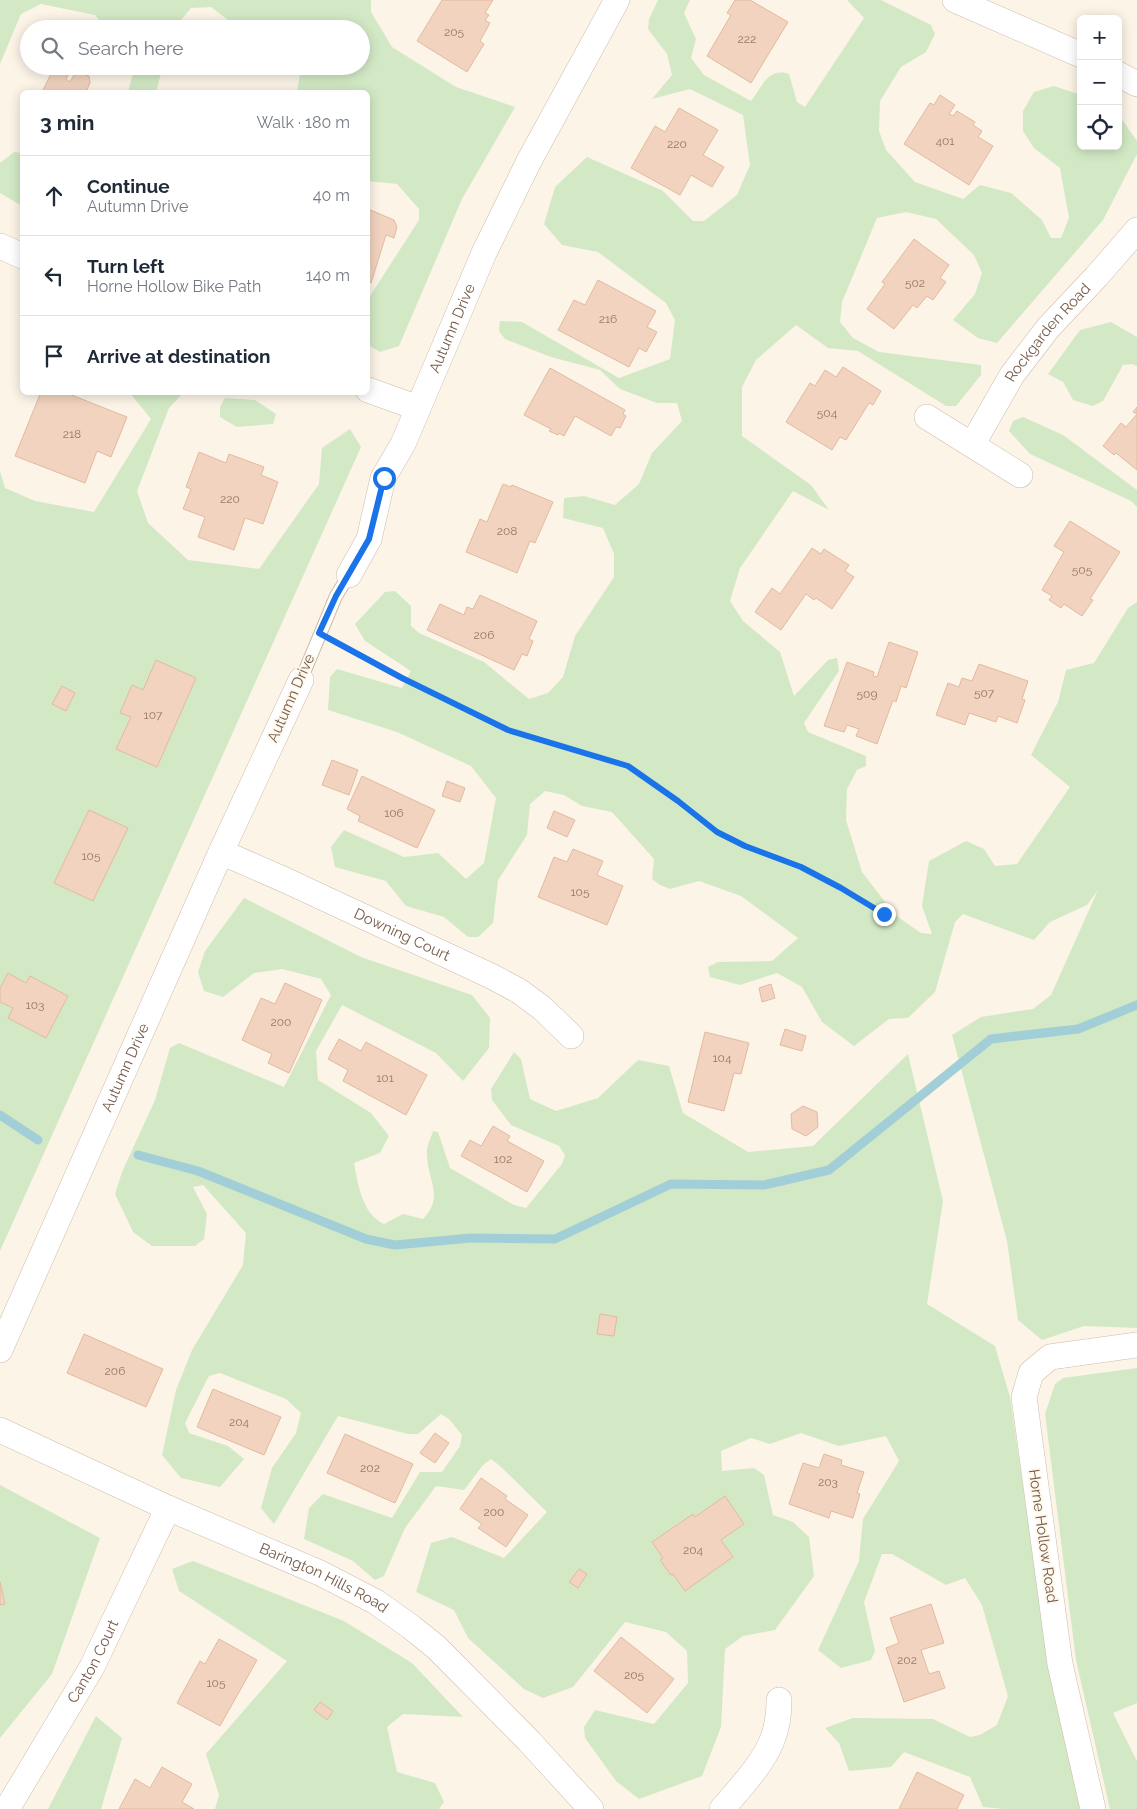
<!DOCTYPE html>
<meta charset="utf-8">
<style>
body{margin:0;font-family:Raleway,sans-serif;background:#f6f6f7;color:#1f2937}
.controls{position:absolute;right:15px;top:15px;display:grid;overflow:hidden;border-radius:8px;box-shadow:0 2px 12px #0003}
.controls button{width:45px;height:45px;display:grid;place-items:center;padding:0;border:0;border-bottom:1px solid #e0e1e3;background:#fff;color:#1f2937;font:25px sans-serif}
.stop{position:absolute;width:15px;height:15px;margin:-11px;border:4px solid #1a73e8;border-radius:50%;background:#fff}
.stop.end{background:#1a73e8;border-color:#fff;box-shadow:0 1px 5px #0008}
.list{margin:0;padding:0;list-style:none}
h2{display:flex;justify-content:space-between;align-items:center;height:65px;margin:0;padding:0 20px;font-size:21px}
h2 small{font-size:16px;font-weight:400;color:#747a83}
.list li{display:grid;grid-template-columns:32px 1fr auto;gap:15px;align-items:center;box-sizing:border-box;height:80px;padding:0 20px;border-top:1px solid #e0e1e3}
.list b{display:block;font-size:19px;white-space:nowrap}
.list p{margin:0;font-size:16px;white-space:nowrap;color:#747a83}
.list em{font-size:16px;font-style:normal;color:#747a83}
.icon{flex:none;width:28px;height:28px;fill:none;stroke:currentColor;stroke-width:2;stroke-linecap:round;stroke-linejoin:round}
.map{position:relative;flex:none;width:1137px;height:1809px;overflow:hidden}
.search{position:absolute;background:#fff;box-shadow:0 2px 12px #0003;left:20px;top:20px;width:350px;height:55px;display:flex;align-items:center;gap:12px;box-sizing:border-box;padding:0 18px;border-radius:28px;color:#747a83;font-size:19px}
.panel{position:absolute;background:#fff;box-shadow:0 2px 12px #0003;left:20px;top:90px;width:350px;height:305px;border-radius:8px}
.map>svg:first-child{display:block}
.green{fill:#d3e9c5}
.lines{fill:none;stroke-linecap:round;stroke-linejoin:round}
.stream{stroke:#a2ced7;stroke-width:9}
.building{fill:#f1d3bf;stroke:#e3ba9f}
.lane-casing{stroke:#cebcad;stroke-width:14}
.street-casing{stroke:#cebcad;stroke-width:26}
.path{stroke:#d6b7a2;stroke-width:3;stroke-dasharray:1 4;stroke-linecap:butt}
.lane{stroke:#fff;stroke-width:12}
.street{stroke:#fff;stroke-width:25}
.route{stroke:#1a73e8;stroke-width:6}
.labels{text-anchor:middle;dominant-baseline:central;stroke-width:4;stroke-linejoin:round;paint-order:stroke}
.number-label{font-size:12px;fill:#947968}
.street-label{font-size:15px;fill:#755b4b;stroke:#fff8ed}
</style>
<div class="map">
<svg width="1137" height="1809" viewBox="0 0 1137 1809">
<rect width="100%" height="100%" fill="#fcf4e7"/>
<!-- green -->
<path class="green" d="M0,0H371V12L392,47L456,87L515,107L462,199L399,346L380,352L368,345V296H370L419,220V209L397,184L368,181V92H297L300,74L289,66H361V29H240L211,7L191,8L174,29H107L95,15L41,4L21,14L0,64Z
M658,0H690L684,13L696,39L691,58L704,75L751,101C762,87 768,67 789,74L797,102L805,107L864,18L847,0H881L931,25L935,34L926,52L901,67L880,101L879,131L886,150L915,182L963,199L980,185L1011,193L1042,220L1051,238H1061L1069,218L1060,168L1034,148L1023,131V111L1034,92L1054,86L1081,95V146H1118V114L1137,141V154L1103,220L997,343L978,338L953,320L975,294L982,273L974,255L936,219L906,212L877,218L842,302L840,322L853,338L879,352L981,365V375L956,406H946L858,351L828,348L796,325L756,360L742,387V436L811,485L829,510L793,491L740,568L730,601L743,621L780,652L794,696L828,660L837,658L839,671L804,723L808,732L866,756V766L857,770L847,789L846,820L862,872L895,915L921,933L932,934L922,906L929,861L966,841L984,849L995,866L1017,864L1070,787L1031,755L1058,702L1066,670L1094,663L1128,608L1137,602V1328L1084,1326L1042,1340L1018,1320L1007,1241L952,1035L981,1017L1033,1009L1051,995L1098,890L1087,905L1050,922L1034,940L963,914L955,922L935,992L908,1018L889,1019L854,1046L822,1022L802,987L777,973L740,985L710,977L708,967L718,962L772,961L798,938L741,896L699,881L670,889L660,885L652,879L654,859L612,812L582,806L564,795L545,791L530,804L527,835L498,880L493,923L478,937H468L444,917L406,906L386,881L335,867L331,847L344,830L404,857L438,853L466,879L484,863L496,798L471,766L397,732L328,710L330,677L337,669L402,688L411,671L365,641L355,624L385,592L395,591L411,606V626L419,633L484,662L529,699L548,693L563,677L575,636L614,577V554L603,528L563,518L564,498L584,496L615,505L639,484L652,453L682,421L677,403H657L620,389L600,370L551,357L505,339L499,331L500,321L522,322L619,378L670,359L675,320L666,303L598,252L562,245L544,224L555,187L587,157L663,191L693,221H704L737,195L750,165L743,115L690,89L652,99L672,75L667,54L648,29L649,19Z
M135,66H163L156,92H128Z
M14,152L22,153V206L0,193V163Z
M1111,322L1137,337V366L1132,364L1123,365L1103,401L1093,406L1073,400L1063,382L1048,374L1080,330Z
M130,393H183L169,408L137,491L148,523L188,560L259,569L319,484L322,448L350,429L361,447L0,1251V471L5,488L35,501L94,512L151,419Z
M225,398L255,400L276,414L273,424L237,427L220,417V407Z
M1023,417L1063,435L1137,490V507L1131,501L1030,454L1009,431L1013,421Z
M244,898L361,957L472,995L490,1018L489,1048L463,1081L436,1053L342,1005L316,1051L318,1080L371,1113L389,1136L380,1153L354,1163C358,1184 362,1214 384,1224L403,1214L423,1219C445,1197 427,1180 427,1154C426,1147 431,1138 433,1131L438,1132L450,1168L514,1205L526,1208L562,1164L565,1155L559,1146L511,1125L492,1100L491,1089L514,1052L521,1059L530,1099L556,1111L598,1098L638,1060L669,1066L683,1113L748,1152L813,1146L908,1054L943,1201L927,1304L995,1346L1010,1397L1050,1669L1080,1809H1003L983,1807L970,1777L904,1752L891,1767L849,1771L839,1743L825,1728L853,1718L933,1719L970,1737L980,1735L997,1725L1008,1696L982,1605L965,1578L946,1585L892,1554H882L864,1602L875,1651L871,1660L841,1668L818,1650L859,1561L863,1519L899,1461L886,1436L839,1446L801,1433L770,1444L751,1438L721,1451L722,1471L754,1468L764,1475L773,1515L793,1522L809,1537L814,1576L775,1630L743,1636L725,1649L721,1727L702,1776L639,1799L616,1781L585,1738L584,1727L595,1710L654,1724L688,1683L687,1651L666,1632L625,1622L573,1687L543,1698L524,1689L468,1638L454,1610L416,1592L431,1543L452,1537L504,1558L547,1512L500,1466L491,1459L483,1465L464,1490L436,1486L405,1528L384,1576L375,1580L353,1561L304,1539L309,1508L323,1494L392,1518L420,1472H442L460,1446L462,1435L449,1419L441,1414L418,1434H408L338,1416L274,1524L261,1508L272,1468L296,1433L301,1413L286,1399L220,1373L209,1376L185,1423L189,1433L228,1446L244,1459L220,1487L181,1478L162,1455L176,1390L192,1350L243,1265L246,1233L203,1185L193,1187L207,1214L204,1239L195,1246H152L133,1232L115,1194L122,1172L155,1100L170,1048L179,1043L284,1087L331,995L321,979L282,969L254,973L223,997L204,991L198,972L205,951Z
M1137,1368V1703L1113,1713L1137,1761V1809H1110L1076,1660L1045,1414L1055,1384L1063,1378Z
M0,1485L100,1538L52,1674L0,1738Z
M193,1561L344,1621L412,1663L463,1717L403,1714L387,1727L397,1772L435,1783L444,1802L439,1809H215L219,1795L206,1754L287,1661L179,1591L172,1569Z
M96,1716L122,1738L101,1809H48Z"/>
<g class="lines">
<!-- stream -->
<path class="stream" d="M0,1115L38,1140
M138,1155L198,1171L366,1239L395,1245L471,1238L555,1239L671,1184L764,1185L829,1170L991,1039L1078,1029L1137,1005"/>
</g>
<!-- building -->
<path class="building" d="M442,0H493L485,13L489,15L485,20L490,23L480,41L484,44L467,72L417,41Z
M735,0H750L788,22L751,83L707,56L731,15L727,13Z
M55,66H68L72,68L66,79L70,82L74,75L80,73L89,76L90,83L86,92H87H42Z
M940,95L955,105L949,114L953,116L957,111L975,122L973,125L982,131L978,137L993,146L969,185L904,144L930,103L934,105Z
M679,108L718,130L703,155L724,167L712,187L691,175L680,195L631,168L655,126L665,132Z
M368,209L394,220L397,227L394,238L386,235L371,283L368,281Z
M914,239L949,265L940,278L946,282L933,300L927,296L917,308L913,305L894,329L867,309L885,284L882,282Z
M598,280L656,311L647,327L657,332L646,352L639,348L629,367L558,330L574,300L585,305Z
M843,367L881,391L873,405L869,403L846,440L840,437L832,450L786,422L810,383L815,386L825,370L836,377Z
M550,368L625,410L623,414L626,416L620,428L616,427L611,436L575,416L564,436L559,433L558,435L549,431L551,429L524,415Z
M41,392H64L127,417L111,457L97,451L85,483L15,456Z
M1137,407V470L1116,453L1114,455L1103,446L1121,423L1126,427L1137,414L1133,412Z
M199,452L226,463L229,454L264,467L261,475L278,482L263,524L245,518L234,550L198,537L205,517L183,509L191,489L186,487Z
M503,484L511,487L512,485L553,502L535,543L530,541L517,573L466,552L480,519L487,522Z
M1070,521L1120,552L1090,599L1093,600L1082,616L1064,604L1061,608L1049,600L1052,596L1042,590L1064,552L1054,546Z
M812,548L821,554L824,549L849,565L845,571L854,577L832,609L816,598L814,600L806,594L781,630L755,612L772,588L780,594Z
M480,595L537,621L529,639L533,641L527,656L522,654L514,670L427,630L440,604L464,615L467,607L473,609Z
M889,642L918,652L906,688L901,686L896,702L893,700L877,744L856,736L859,729L847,725L844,732L824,726L847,662L874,672L873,676L877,677Z
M156,660L196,678L157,767L116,749L131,717L120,713L132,685L143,690Z
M979,664L1028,681L1022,699L1025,700L1017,723L998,716L996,722L969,713L965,725L936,715L948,683L959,687L962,678L972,681Z
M62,686L75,693L66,711L52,704Z
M332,760L358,770L349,795L322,785Z
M362,776L435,810L417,848L358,821L360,816L347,809Z
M447,781L465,788L460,802L442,796Z
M89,810L128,828L93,901L54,883Z
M554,811L575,820L567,837L547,828Z
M573,849L603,861L597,875L623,886L607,925L538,897L554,857L567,862Z
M8,973L26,983L30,976L68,996L46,1038L8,1018L13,1008L0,1002V988Z
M285,983L322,1000L289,1073L268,1063L272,1054L242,1040L261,998L275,1004Z
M771,984L775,998L762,1002L759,988Z
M785,1029L806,1036L802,1051L780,1045Z
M705,1032L749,1043L741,1074L734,1073L724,1111L688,1102Z
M339,1039L361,1051L366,1042L427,1075L406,1115L343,1081L348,1070L328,1059Z
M803,1106L817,1112L818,1127L806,1136L792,1129L791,1114Z
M493,1126L510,1136L507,1141L544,1161L527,1192L461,1156L470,1140L481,1146Z
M600,1314L617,1317L614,1336L597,1334Z
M84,1334L163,1369L146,1407L67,1373Z
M213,1389L281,1417L264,1455L197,1427Z
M435,1433L449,1443L435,1463L420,1453Z
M345,1434L413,1464L395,1503L327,1473Z
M824,1454L842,1460L841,1465L864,1472L857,1493L860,1494L853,1518L831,1511L829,1518L789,1504L803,1463L819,1468Z
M481,1478L507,1496L505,1499L528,1515L506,1547L478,1528L482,1524L460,1509Z
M725,1496L744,1524L721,1540L733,1557L685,1591L673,1574L671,1575L660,1560L663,1558L652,1542L693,1514L695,1517Z
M579,1569L587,1574L578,1588L569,1582Z
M0,1582L5,1604L0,1605Z
M931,1604L944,1643L921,1650L929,1674L939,1671L945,1688L904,1702L886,1648L899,1643L890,1618Z
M621,1637L674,1679L647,1713L594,1671Z
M219,1639L257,1660L220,1726L177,1703L200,1661L205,1664Z
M320,1702L333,1711L327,1720L314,1710Z
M162,1767L192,1784L182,1802L194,1809H119L135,1779L150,1788Z
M917,1772L964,1795L957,1809H899Z"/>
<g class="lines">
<!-- lane casing -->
<g class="lane-casing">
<path id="lane" d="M301,680L336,596L349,575"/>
</g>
<!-- street casing -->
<g class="street-casing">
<g id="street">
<path d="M955,0L1081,55"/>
<path d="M1118,74L1137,84"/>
<path d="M0,246L22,256"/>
<path d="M368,390L418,408"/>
<path d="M927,417L1020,475"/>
<path id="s1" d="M972,445L1012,375L1048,328L1096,277L1137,230"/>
<path id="s2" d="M349,575L369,539L383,478L403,444L484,253L529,161L617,0"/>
<path id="s3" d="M221,852L285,880L491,976L519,991L542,1008L571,1036"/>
<path id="s4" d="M0,1350L221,852L301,680"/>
<path id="s5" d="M0,1430L168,1508L320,1573L376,1602L411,1627L436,1647L528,1740L591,1809"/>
<path id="s6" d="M7,1809L92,1667L168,1508"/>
<path d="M722,1809C740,1788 766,1761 774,1735C778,1723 779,1712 779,1700"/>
<path d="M1093,1809L1060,1664L1024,1397L1031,1373L1050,1357L1137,1345"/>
</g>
</g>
<!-- path -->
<path class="path" d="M339,644L402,678L508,730L628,766L690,810L717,832L745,846L801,867L841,888L893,920"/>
<!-- lane -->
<use href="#lane" class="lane"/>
<!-- street -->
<use href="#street" class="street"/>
</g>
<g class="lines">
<!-- route -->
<path class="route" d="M384,478L369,539L336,596L319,633L402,678L508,730L628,766L678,801L717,832L745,846L801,867L841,888L884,914"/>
</g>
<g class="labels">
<!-- number labels -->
<g class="number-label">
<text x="454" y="32">205</text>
<text x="747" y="39">222</text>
<text x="945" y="141">401</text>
<text x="677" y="144">220</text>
<text x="915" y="283">502</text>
<text x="608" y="319">216</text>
<text x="827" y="413">504</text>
<text x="72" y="434">218</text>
<text x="230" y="499">220</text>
<text x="507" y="531">208</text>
<text x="1082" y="570">505</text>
<text x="484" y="635">206</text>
<text x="984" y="693">507</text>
<text x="867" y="694">509</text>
<text x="153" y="715">107</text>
<text x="394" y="813">106</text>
<text x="91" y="856">105</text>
<text x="580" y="892">105</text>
<text x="35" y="1005">103</text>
<text x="281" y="1022">200</text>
<text x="722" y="1058">104</text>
<text x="385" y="1078">101</text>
<text x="503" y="1159">102</text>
<text x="115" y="1371">206</text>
<text x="239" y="1422">204</text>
<text x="370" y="1468">202</text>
<text x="828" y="1482">203</text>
<text x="494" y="1512">200</text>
<text x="693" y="1550">204</text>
<text x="907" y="1660">202</text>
<text x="634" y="1675">205</text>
<text x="216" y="1683">105</text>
</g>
<!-- street labels -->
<g class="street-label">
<text stroke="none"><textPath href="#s2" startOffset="269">Autumn Drive</textPath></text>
<text stroke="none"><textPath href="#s1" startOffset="136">Rockgarden Road</textPath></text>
<text transform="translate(291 698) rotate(-66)">Autumn Drive</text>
<text stroke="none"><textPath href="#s3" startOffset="199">Downing Court</textPath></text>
<text stroke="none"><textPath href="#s4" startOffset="309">Autumn Drive</textPath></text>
<text transform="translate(1043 1536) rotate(82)">Horne Hollow Road</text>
<text stroke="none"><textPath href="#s5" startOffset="356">Barington Hills Road</textPath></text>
<text stroke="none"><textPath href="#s6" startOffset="171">Canton Court</textPath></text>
</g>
</g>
</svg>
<div class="controls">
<button>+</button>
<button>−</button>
<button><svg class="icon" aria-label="locate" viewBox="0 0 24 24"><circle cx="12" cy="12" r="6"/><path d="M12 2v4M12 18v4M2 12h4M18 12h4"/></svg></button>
</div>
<div class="stop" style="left:384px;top:478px"></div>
<div class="stop end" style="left:884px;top:914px"></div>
<div class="search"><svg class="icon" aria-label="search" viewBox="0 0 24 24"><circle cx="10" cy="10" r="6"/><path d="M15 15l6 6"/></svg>Search here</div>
<section class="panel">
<h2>3 min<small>Walk · 180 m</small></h2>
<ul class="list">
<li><svg class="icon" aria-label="ahead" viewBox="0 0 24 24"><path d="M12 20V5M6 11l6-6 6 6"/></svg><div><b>Continue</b><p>Autumn Drive</p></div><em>40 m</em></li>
<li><svg class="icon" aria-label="left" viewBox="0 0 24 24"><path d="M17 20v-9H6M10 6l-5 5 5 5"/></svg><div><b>Turn left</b><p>Horne Hollow Bike Path</p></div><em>140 m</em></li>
<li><svg class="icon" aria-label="arrive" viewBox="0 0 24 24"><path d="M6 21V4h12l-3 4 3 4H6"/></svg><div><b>Arrive at destination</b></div></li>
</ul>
</section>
</div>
